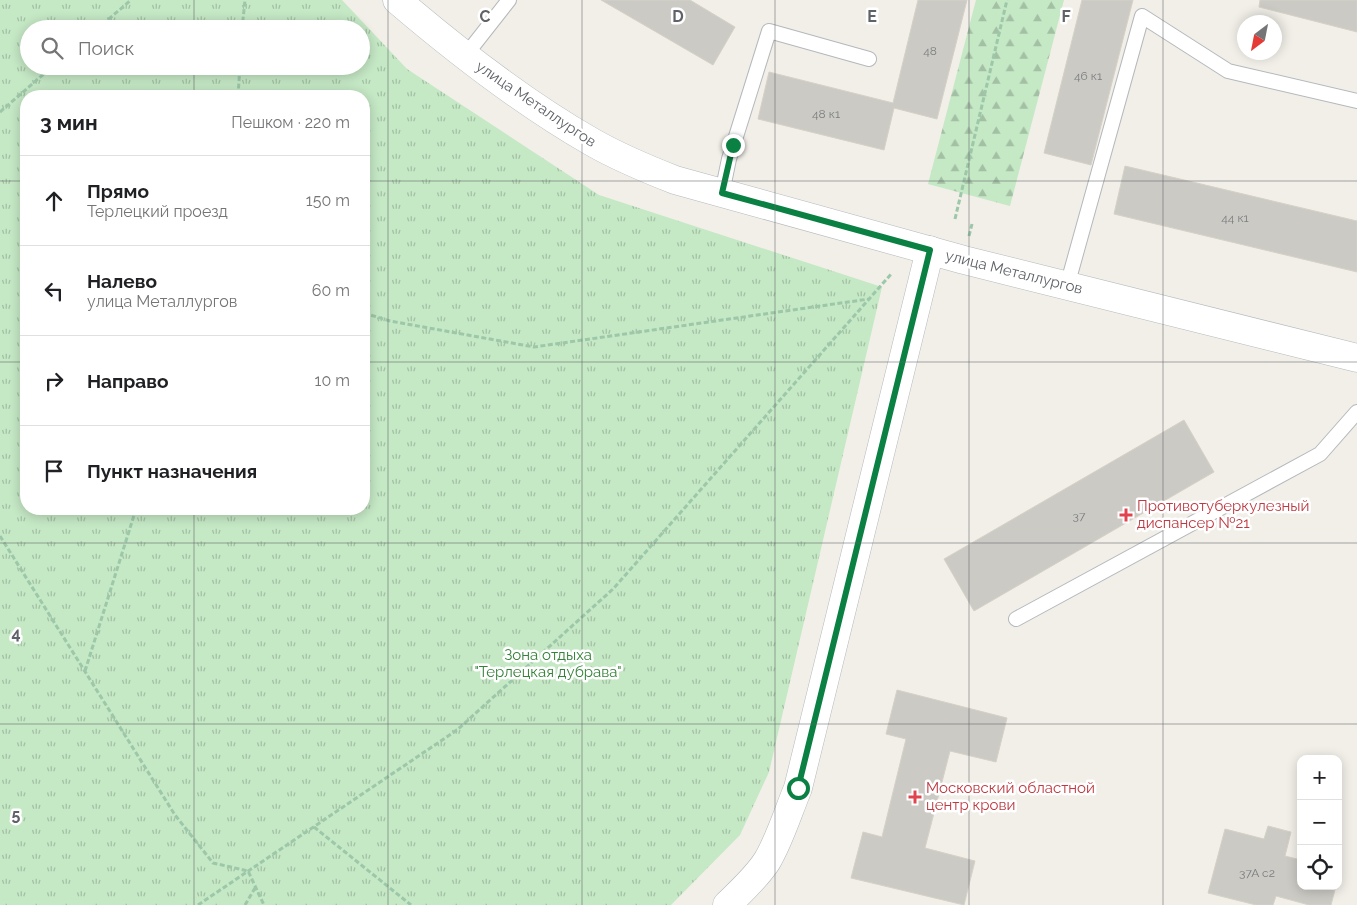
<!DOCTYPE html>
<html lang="ru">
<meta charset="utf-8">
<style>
body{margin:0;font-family:Raleway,sans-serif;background:#f6f6f6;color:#202124}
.controls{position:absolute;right:15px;bottom:15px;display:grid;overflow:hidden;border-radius:10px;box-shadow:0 2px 12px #0003}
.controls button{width:45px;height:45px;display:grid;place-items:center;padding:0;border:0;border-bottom:1px solid #e0e0e0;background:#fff;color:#202124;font:25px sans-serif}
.compass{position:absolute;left:1237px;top:15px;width:45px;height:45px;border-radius:50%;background:#fff;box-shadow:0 2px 12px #0003;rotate:212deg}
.stop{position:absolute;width:15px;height:15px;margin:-11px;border:4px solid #0b8043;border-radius:50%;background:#fff}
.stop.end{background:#0b8043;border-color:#fff;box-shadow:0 1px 5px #0008}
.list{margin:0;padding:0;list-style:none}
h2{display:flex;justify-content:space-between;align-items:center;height:65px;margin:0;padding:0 20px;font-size:21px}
h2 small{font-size:16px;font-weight:400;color:#757577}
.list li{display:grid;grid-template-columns:32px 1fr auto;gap:15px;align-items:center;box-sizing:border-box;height:90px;padding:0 20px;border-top:1px solid #e0e0e0}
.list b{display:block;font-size:19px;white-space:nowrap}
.list p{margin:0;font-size:16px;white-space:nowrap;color:#757577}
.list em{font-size:16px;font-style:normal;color:#757577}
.icon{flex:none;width:28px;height:28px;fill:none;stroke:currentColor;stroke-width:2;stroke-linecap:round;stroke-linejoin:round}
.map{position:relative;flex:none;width:1357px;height:905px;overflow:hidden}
.search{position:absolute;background:#fff;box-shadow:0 2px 12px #0003;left:20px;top:20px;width:350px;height:55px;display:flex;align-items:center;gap:12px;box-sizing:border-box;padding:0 18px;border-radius:28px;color:#757577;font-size:19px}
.panel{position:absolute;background:#fff;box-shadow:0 2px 12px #0003;left:20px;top:90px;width:350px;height:425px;border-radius:20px}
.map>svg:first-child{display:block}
.forest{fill:url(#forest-firs)}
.park{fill:url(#park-tufts);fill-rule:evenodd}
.building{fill:#cccac5;stroke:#d6d1c6}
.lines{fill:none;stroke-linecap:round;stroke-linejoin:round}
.service-casing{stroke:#b5b8bc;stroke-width:16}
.minor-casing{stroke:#b5b8bc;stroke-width:29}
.tertiary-casing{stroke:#b5b8bc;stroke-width:29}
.path{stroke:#9cc7a9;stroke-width:3;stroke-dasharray:5 2.5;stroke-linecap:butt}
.service{stroke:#fff;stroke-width:14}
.minor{stroke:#fff;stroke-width:28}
.tertiary{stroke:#fff;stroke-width:28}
.route{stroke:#0b8043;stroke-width:6}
.grid{fill:none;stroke:#5f6368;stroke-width:1;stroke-opacity:0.55}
.health-dot{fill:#e0444e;stroke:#fff;stroke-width:2}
.labels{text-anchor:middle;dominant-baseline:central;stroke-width:5;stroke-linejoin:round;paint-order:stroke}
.number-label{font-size:12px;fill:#7a7d7f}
.street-label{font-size:15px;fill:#5f6368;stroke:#fff}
.health-label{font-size:15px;fill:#be3a42;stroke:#fff;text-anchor:start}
.park-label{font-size:15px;fill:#348238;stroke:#fff}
.grid-label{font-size:16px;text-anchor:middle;font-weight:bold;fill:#5f6368;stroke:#fff;stroke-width:5;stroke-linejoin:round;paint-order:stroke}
</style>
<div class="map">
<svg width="1357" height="905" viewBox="0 0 1357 905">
<defs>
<pattern id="forest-firs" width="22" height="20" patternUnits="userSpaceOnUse" patternTransform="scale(1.25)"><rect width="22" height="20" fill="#c5e8c5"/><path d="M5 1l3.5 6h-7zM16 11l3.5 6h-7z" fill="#a3c0a4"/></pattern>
<pattern id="park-tufts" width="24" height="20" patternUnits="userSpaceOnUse" patternTransform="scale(1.25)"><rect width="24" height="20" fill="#c5e8c5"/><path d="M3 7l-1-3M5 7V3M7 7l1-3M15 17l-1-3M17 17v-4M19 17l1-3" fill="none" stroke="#a3c0a4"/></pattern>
</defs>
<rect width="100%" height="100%" fill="#f1efe8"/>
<!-- forest -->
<path class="forest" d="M976,0H1064L1010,206L928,184Z"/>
<!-- park -->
<path class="park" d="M0,0H342L407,69L599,195L882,287L769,772L740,835L671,905H0ZM29,29H361V66H29ZM26,96H364V509H26Z"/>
<!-- building -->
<path class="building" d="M601,0H690L735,27L713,65Z
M918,0H967L937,119L894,108L884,150L758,119L769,72L893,103Z
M1082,0H1133L1091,165L1044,153Z
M1260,0H1357V32L1259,7Z
M1125,166L1357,221V272L1114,214Z
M1184,420L1214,472L974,611L944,559Z
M897,690L1007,718L996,762L950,751L925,848L975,861L964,905L851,878L863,832L882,837L906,739L886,734Z
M1268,826L1291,832L1285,856L1301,860V886H1336L1331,905H1309L1276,896L1273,905H1256L1208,893L1225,829L1264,839Z"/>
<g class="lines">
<!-- service casing -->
<g class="service-casing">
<path id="service" d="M465,56L509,0
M722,193L729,159L769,31L869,59
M1067,286L1142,16L1228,71L1357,101
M1016,619L1320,454L1357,412"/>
</g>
<!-- minor casing -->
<g class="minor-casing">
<path id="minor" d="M727,905C741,891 756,878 767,861C780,839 788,812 798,788L930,250"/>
</g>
<!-- tertiary casing -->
<g class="tertiary-casing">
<path id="tertiary" d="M397,0C458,52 522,102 592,142C618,157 647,169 675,180L964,260L1357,358"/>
</g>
<!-- path -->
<path class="path" d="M97,29L131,0
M242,29L245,0
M238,96L240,66
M0,112L53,66
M955,219L1007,0
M969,236L972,224
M364,313L390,321L534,347L869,299
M0,536L175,815L213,863L248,871L264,905
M85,671L136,509
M314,827L411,905
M198,905L457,730L613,589L892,273
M245,905L255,888"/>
<!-- service -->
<use href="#service" class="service"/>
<!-- minor -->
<use href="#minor" class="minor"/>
<!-- tertiary -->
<use href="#tertiary" class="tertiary"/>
</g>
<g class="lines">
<!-- route -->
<path class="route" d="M733,145L722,193L930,250L798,788"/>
</g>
<!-- grid -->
<path class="grid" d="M194,0V29M388,0V905M582,0V905M775,0V905M969,0V905M1163,0V905M194,66V96M0,181H26M364,181H1357M0,362H26M364,362H1357M194,509V905M0,543H1357M0,724H1357"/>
<!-- markers -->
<g class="health-dot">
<path d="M1123.5 507.5h5v5h5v5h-5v5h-5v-5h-5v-5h5z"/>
<path d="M912.5 789.5h5v5h5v5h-5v5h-5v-5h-5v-5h5z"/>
</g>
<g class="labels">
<!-- number labels -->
<g class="number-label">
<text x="930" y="51">48</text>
<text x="1088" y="76">46 к1</text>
<text x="826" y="114">48 к1</text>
<text x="1235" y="218">44 к1</text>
<text x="1079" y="516">37</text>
<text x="1257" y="873">37А с2</text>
</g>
<!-- street labels -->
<g class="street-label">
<text transform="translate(536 104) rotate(34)">улица Металлургов</text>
<text transform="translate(1014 272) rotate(14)">улица Металлургов</text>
</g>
<!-- health labels -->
<g class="health-label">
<text x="1137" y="506">Противотуберкулезный<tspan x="1137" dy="17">диспансер №21</tspan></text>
<text x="926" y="788">Московский областной<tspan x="926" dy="17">центр крови</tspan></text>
</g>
<!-- park labels -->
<g class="park-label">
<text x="548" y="655">Зона отдыха<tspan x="548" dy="17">"Терлецкая дубрава"</tspan></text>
</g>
</g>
<g class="grid-label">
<text x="485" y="22">C</text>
<text x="678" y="22">D</text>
<text x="872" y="22">E</text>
<text x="1066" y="22">F</text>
<text x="16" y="639">4</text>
<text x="16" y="820">5</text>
</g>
</svg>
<div class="controls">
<button>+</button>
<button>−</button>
<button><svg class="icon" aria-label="locate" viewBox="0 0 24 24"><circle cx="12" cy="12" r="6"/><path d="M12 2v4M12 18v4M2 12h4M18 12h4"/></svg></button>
</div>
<svg class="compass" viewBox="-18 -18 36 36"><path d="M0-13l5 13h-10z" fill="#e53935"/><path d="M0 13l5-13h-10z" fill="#757577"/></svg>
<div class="stop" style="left:798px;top:788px"></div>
<div class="stop end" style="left:733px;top:145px"></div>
<div class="search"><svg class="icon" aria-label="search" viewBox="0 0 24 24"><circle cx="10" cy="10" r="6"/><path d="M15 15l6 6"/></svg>Поиск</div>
<section class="panel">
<h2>3 мин<small>Пешком · 220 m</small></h2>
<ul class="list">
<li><svg class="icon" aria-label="ahead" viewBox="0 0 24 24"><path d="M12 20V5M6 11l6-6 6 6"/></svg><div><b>Прямо</b><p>Терлецкий проезд</p></div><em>150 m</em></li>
<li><svg class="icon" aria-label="left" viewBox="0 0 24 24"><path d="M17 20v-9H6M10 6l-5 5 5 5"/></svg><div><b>Налево</b><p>улица Металлургов</p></div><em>60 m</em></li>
<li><svg class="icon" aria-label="right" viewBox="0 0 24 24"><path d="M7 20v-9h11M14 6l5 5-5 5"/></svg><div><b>Направо</b></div><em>10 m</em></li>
<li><svg class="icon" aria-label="arrive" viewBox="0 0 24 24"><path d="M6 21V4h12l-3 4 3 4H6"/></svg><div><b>Пункт назначения</b></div></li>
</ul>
</section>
</div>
